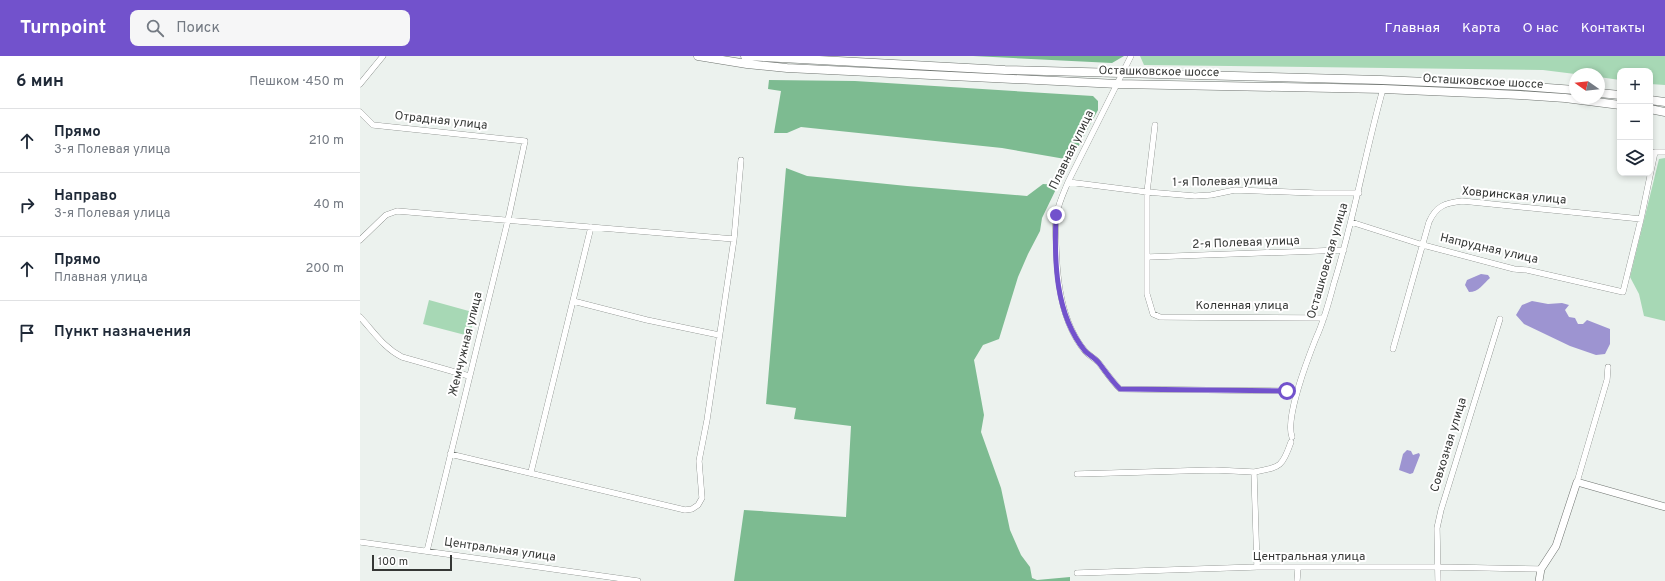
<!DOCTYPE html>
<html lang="ru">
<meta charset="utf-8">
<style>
body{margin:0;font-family:Overpass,sans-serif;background:#f6f6f7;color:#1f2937}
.controls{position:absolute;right:12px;top:12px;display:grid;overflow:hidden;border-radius:8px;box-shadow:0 2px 6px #0003}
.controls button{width:36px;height:36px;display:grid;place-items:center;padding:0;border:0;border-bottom:1px solid #e0e1e3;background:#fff;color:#1f2937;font:20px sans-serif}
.compass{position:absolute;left:1209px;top:12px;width:36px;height:36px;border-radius:50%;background:#fff;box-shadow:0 2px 6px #0003;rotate:284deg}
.scale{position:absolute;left:12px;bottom:10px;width:80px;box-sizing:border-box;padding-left:4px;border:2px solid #353735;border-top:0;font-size:11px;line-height:14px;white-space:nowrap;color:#353735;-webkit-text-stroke:3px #fff;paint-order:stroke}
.stop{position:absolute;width:12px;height:12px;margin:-9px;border:3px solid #7252cc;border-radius:50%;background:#fff}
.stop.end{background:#7252cc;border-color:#fff;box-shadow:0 1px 4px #0008}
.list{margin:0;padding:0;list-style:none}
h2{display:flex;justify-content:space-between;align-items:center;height:52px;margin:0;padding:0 16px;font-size:17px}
h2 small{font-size:13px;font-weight:400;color:#747a83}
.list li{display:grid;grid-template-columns:26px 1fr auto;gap:12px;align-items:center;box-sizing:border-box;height:64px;padding:0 16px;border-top:1px solid #e0e1e3}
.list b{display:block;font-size:15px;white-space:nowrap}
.list p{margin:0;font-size:13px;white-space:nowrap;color:#747a83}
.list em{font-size:13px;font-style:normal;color:#747a83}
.icon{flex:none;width:22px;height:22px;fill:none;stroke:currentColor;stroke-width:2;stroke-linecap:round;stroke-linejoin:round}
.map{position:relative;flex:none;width:1305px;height:525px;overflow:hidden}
header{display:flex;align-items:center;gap:24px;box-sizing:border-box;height:56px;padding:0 20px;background:#7252cc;color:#fff}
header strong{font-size:19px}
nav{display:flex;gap:22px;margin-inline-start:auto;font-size:14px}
.search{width:280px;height:36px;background:#f6f6f7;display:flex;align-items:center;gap:10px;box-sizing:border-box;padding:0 14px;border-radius:8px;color:#747a83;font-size:15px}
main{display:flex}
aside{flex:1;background:#fff}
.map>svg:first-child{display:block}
.green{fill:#a7d8b5}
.forest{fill:#7dbb91}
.water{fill:#9d94d1}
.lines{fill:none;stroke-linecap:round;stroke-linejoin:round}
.minor-casing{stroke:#6e736f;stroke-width:6}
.tertiary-casing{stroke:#6e736f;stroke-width:8}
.secondary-casing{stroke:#6e736f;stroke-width:9}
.minor{stroke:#fff;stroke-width:5.5}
.tertiary{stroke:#fff;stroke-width:7}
.secondary{stroke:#fff;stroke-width:8}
.route{stroke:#7252cc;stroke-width:5}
.labels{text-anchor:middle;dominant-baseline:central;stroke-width:4;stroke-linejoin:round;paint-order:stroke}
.street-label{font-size:12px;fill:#353735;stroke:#fff}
</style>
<header>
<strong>Turnpoint</strong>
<div class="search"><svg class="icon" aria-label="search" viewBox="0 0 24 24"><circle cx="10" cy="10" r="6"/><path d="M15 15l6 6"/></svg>Поиск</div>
<nav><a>Главная</a><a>Карта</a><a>О нас</a><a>Контакты</a></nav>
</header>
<main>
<aside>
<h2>6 мин<small>Пешком · 450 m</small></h2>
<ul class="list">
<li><svg class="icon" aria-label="ahead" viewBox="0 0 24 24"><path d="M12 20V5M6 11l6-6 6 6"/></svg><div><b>Прямо</b><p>3-я Полевая улица</p></div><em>210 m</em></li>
<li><svg class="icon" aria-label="right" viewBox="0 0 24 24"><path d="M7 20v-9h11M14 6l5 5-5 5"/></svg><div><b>Направо</b><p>3-я Полевая улица</p></div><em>40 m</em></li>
<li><svg class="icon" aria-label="ahead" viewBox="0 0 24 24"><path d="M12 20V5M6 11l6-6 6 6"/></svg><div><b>Прямо</b><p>Плавная улица</p></div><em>200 m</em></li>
<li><svg class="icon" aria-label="arrive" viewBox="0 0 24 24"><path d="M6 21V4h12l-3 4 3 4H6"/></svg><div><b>Пункт назначения</b></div></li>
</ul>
</aside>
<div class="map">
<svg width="1305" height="525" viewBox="0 0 1305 525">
<rect width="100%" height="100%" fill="#ecf2ee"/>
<!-- green -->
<path class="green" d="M780,0H1305V29L1290,28V15H1260V24L1239,21V18H1215L1183,14L784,9Z
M1305,102V265L1284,260L1279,238L1270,221L1299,103Z
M69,244L116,257L109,280L63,268Z"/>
<!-- forest -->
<path class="forest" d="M613,0H764L752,7Z
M409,24L495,25L733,40L738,45V54L711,104L642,92L441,71L427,77H414L421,35L408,33Z
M426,112L447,120L547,130L667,140L683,128L698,129L682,162L680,175L668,198L658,221L639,283L623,289L614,304L624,359L621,376L641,432L650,474L661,499L670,511L672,522L677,524L710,521V525H374L384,454L486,461L491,370L434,363L436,352L406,348Z"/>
<!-- water -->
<path class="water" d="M1121,218L1128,219L1130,222C1123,228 1119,236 1109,236L1105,229L1107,224Z
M1172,245L1188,248L1202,247L1209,249L1205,254L1209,261L1215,262L1218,268H1223L1227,264L1250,273V288L1245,298L1236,299L1210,290L1164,268L1156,259L1162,249Z
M1047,394L1051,395L1053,399L1059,397L1060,399L1053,417L1050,418L1039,414L1043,398Z"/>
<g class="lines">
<!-- minor casing -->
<g class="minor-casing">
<path id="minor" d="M771,0L708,126C704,136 699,146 697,157C694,167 696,178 696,188C697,224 701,266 725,295C729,300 735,302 739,307C746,316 752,325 760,333L927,335
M0,28L23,0
M0,56L13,69L165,85L148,164L67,495
M795,69L787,136V238L793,258L800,261L964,262
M708,126L787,136L835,140L851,139L875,134L955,137H999
M991,166L1063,189L1154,213L1167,214L1263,236L1281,163L1295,96H1305
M0,184L26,159L37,155L374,183
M788,201L984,194
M213,245L287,264L359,279
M0,261C14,276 24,292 42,301L109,320
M1033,293L1069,166C1076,150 1085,147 1102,145L1281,163
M932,381C925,362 948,302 956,282C964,265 969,246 974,227C994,163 1005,97 1023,33
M90,398L325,454L332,453L338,449L342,442L339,405L347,364L374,183L381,104
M171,416L231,171
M717,418L854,414L894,416
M1217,426L1247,324L1248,311
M0,486L278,525
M897,511L894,416C920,411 922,412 931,386
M717,517L897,511H1078L1181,513
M937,525L938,512
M1078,525L1077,472L1081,454L1140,263"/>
</g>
<!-- tertiary casing -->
<g class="tertiary-casing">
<path id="tertiary" d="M1179,525L1181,513L1196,490L1217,426L1305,451"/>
</g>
<!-- secondary casing -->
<g class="secondary-casing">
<path id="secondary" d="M338,0L387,8L427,12L758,28L1023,33L1160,39L1205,42L1260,49
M385,0L645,14L1021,24L1162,30L1215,34
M1239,37L1260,39
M1290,44L1305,46
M1290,53L1305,56"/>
</g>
<!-- minor -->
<use href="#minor" class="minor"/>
<!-- tertiary -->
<use href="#tertiary" class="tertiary"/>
<!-- secondary -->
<use href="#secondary" class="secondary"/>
</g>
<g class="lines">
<!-- route -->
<path class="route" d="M696,159C694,204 695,258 725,295C729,299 735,302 739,307C746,316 752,325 760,333L927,335"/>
</g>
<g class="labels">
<!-- street labels -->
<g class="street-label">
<text transform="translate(799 16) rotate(1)">Осташковское шоссе</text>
<text transform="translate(1123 26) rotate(3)">Осташковское шоссе</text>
<text transform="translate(81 65) rotate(6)">Отрадная улица</text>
<text transform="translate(712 94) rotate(-64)">Плавная улица</text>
<text transform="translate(865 126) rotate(-1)">1-я Полевая улица</text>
<text transform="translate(1154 140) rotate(5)">Ховринская улица</text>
<text transform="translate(886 187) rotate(-2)">2-я Полевая улица</text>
<text transform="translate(1129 193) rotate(13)">Напрудная улица</text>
<text transform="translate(968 205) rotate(-74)">Осташковская улица</text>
<text x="882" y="250">Коленная улица</text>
<text transform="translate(106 288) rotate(-76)">Жемчужная улица</text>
<text transform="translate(1089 389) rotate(-73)">Совхозная улица</text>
<text transform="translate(140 494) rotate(8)">Центральная улица</text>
<text x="949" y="501">Центральная улица</text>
</g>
</g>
</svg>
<div class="controls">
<button>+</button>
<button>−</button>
<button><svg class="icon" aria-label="layers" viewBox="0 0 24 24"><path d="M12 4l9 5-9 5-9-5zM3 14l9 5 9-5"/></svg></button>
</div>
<svg class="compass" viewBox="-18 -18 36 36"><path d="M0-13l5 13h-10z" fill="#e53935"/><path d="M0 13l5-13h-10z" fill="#747a83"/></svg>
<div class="scale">100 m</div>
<div class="stop" style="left:927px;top:335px"></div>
<div class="stop end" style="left:696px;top:159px"></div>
</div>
</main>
